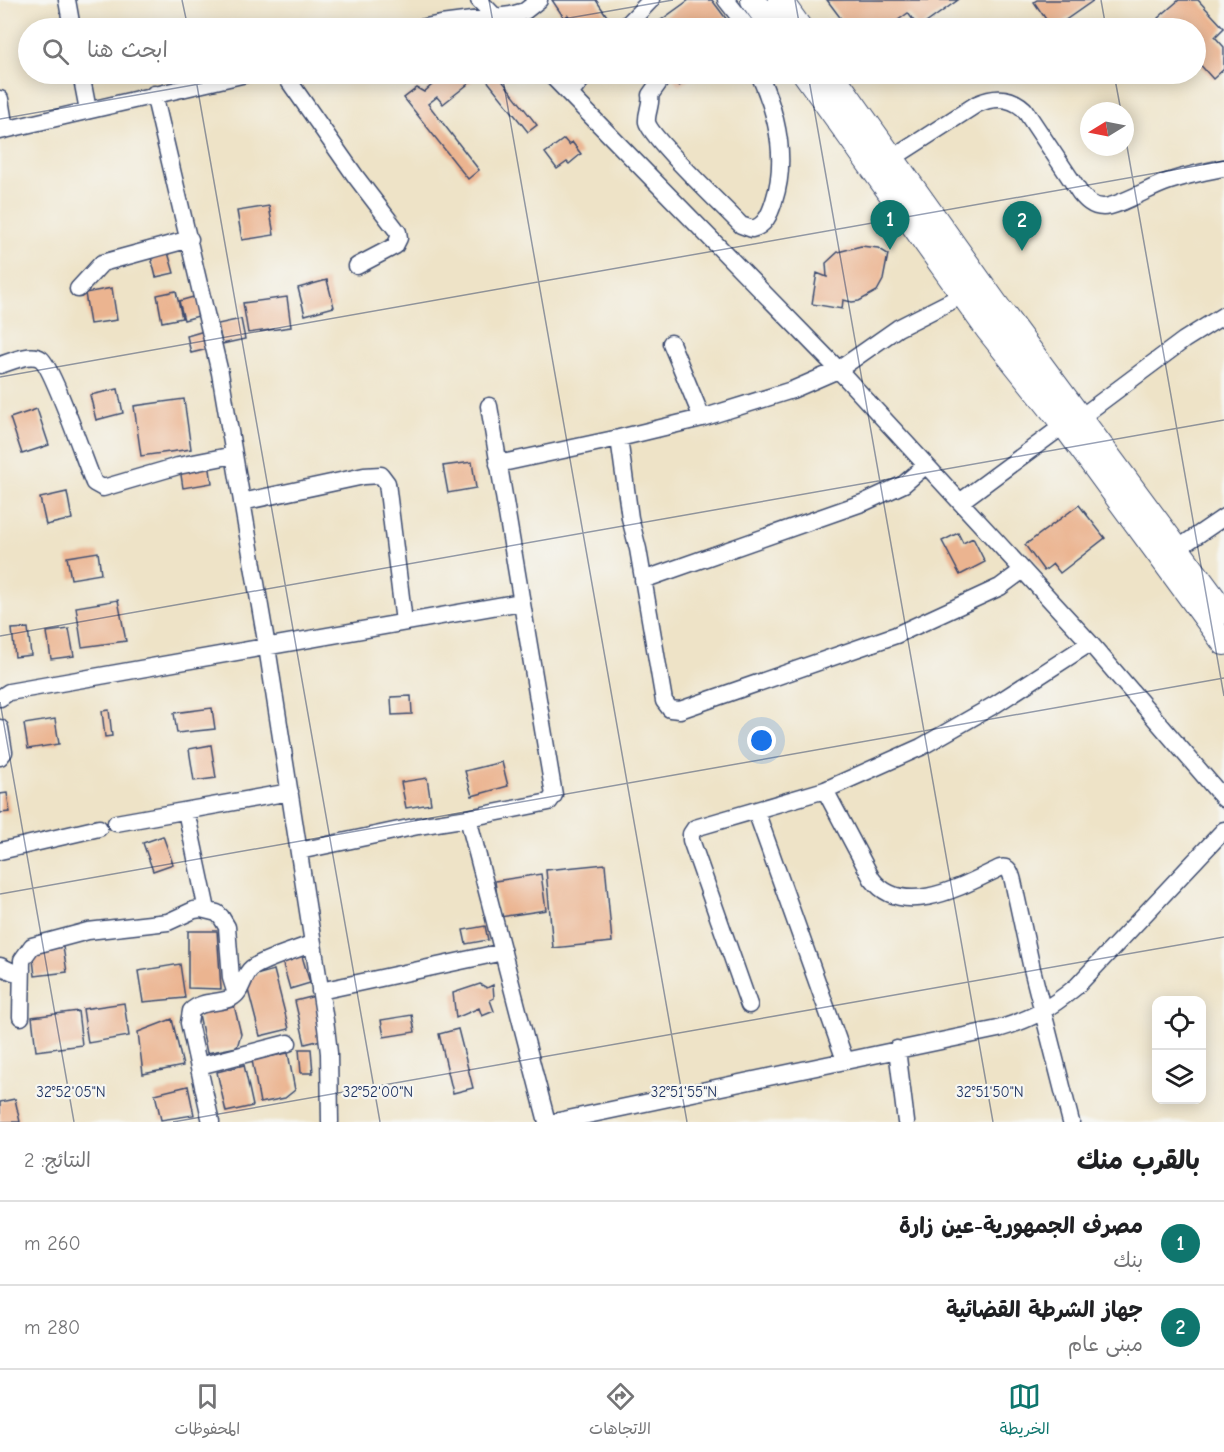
<!DOCTYPE html>
<html lang="ar">
<meta charset="utf-8">
<style>
body{margin:0;font-family:"Comic Neue","Playpen Sans Arabic",sans-serif;background:#f2f2f2;color:#202124;direction:rtl}
.controls{position:absolute;right:18px;bottom:18px;display:grid;overflow:hidden;border-radius:12px;box-shadow:0 3px 15px #0003}
.controls button{width:54px;height:54px;display:grid;place-items:center;padding:0;border:0;border-bottom:2px solid #e0e0e0;background:#fff;color:#202124;font:30px sans-serif}
.compass{position:absolute;left:1080px;top:102px;width:54px;height:54px;border-radius:50%;background:#fff;box-shadow:0 3px 15px #0003;rotate:260deg}
.you{position:absolute;left:762px;top:741px;width:21px;height:21px;margin:-15px;border:4px solid #fff;border-radius:50%;background:#1a73e8;box-shadow:0 0 0 9px #1a73e833}
.badge{display:grid;place-items:center;width:39px;height:39px;border-radius:50%;background:#0f766e;color:#fff;font-size:20px;font-weight:700}
.pin{position:absolute;translate:-50% -50px;filter:drop-shadow(0 2px 3px #0008)}
.pin::after{content:'';position:absolute;top:32px;width:21px;height:18px;background:inherit;clip-path:polygon(0 0,100% 0,50% 100%)}
.list{margin:0;padding:0;list-style:none}
h2{display:flex;justify-content:space-between;align-items:center;height:78px;margin:0;padding:0 24px;font-size:26px}
h2 small{font-size:20px;font-weight:400;color:#757577}
.list li{display:grid;grid-template-columns:39px 1fr auto;gap:18px;align-items:center;box-sizing:border-box;height:84px;padding:0 24px;border-top:2px solid #e0e0e0}
.list b{display:block;font-size:22px;white-space:nowrap}
.list p{margin:0;font-size:20px;white-space:nowrap;color:#757577}
.list em{font-size:20px;font-style:normal;color:#757577}
.icon{flex:none;width:33px;height:33px;fill:none;stroke:currentColor;stroke-width:2;stroke-linecap:round;stroke-linejoin:round}
.map{position:relative;flex:none;width:1224px;height:1122px;overflow:hidden;direction:ltr}
.search{position:absolute;background:#fff;box-shadow:0 3px 15px #0003;left:18px;right:18px;top:18px;height:66px;display:flex;align-items:center;gap:15px;box-sizing:border-box;padding:0 21px;border-radius:33px;color:#757577;font-size:22px}
.sheet{height:246px;background:#fff}
nav{display:flex;justify-content:space-around;align-items:center;box-sizing:border-box;height:84px;border-top:2px solid #e0e0e0;background:#fff;font-size:16px;color:#757577}
nav a{display:grid;justify-items:center;gap:3px}
nav .on{color:#0f766e}
.map>svg:first-child{display:block}
.building{fill:#ebb490}
.lines{fill:none;stroke-linecap:round;stroke-linejoin:round}
.minor-casing{stroke:#3b4a6e;stroke-width:19}
.highway-casing{stroke:#3b4a6e;stroke-width:26}
.minor{stroke:#fff;stroke-width:16}
.highway{stroke:#fff;stroke-width:24}
.ticks{fill:none;stroke:#1b2f5e;stroke-width:1.5;stroke-opacity:0.45}
.ticks-label{font-size:15px;text-anchor:middle;fill:#1b2f5e;stroke:#f6f6f2;stroke-width:4.5;stroke-linejoin:round;paint-order:stroke}
</style>
<div class="map">
<svg width="1224" height="1122" viewBox="0 0 1224 1122">
<rect width="100%" height="100%" fill="#f6f6f2"/>
<filter id="ink" filterUnits="userSpaceOnUse"><feTurbulence type="fractalNoise" baseFrequency=".0167" numOctaves="2"/><feDisplacementMap in="SourceGraphic" scale="12" xChannelSelector="R" yChannelSelector="G"/><feConvolveMatrix kernelMatrix="1 2 1 2 8 2 1 2 1" color-interpolation-filters="sRGB"/></filter>
<filter id="wash" filterUnits="userSpaceOnUse"><feTurbulence type="fractalNoise" baseFrequency=".008" numOctaves="4" result="noise"/><feDisplacementMap in="SourceGraphic" scale="24" xChannelSelector="R" yChannelSelector="G"/><feGaussianBlur stdDeviation="1.35" result="paint"/><feColorMatrix in="noise" values="0 0 0 0 0 0 0 0 0 0 0 0 0 0 0 0 0 1.4 0 .05"/><feComposite in="paint" operator="in"/></filter>
<g filter="url(#wash)">
<rect width="100%" height="100%" fill="#eee3c7"/>
<g id="blocks">
<!-- building -->
<path class="building" d="M552,0H596L613,25L607,28H567L566,26L573,22L568,15L564,18Z
M689,0H712L733,28H650Z
M827,0H958L919,28L908,13L887,28H848Z
M1037,0H1094L1054,28H1052L1034,2Z
M1179,0H1198L1224,28L1215,37L1224,47V69L1213,79L1196,60V28H1167L1158,18Z
M423,74H466L472,81L443,104L437,97L428,104L479,170L468,179L404,98L417,88L424,92L432,85Z
M482,74H497L537,125L528,132Z
M670,74H695L679,86Z
M564,139L569,145L572,142L581,154L569,164L567,162L557,169L545,153Z
M269,206L274,235L242,240L237,211Z
M861,246L878,248L888,254L883,280L877,291L859,301L852,302L843,300L842,309L812,304L817,273L827,277L826,263L838,252Z
M167,249L174,273L156,277L150,253Z
M327,280L334,307L305,315L298,288Z
M112,288L117,320L90,324L85,293Z
M176,291L182,318L162,322L157,295Z
M197,296L202,315L184,320L179,301Z
M287,297L291,327L248,333L243,303Z
M241,319L245,339L222,344L218,324Z
M204,331L208,349L191,353L187,336Z
M118,389L123,413L96,420L90,395Z
M184,399L191,449L141,456L134,406Z
M37,409L49,445L22,454L10,418Z
M472,462L476,488L448,493L443,466Z
M209,463L212,483L183,488L180,468Z
M67,492L72,519L46,525L40,498Z
M1079,505L1105,538L1060,573L1053,564L1044,571L1025,545Z
M958,533L963,543L973,538L985,562L960,575L942,541Z
M98,552L101,574L71,579L67,557Z
M118,600L126,641L82,647L76,607Z
M28,628L31,655L15,657L12,629Z
M69,629L74,656L51,659L47,632Z
M411,696L412,714L392,715L391,697Z
M212,708L215,729L177,733L174,713Z
M109,710L112,736L105,737L102,711Z
M55,719L59,744L28,749L24,724Z
M211,745L216,778L194,781L189,749Z
M502,762L508,786L472,796L465,771Z
M427,778L431,804L406,808L401,782Z
M7,793L10,812L0,813V794Z
M163,836L173,864L153,871L143,843Z
M605,864L612,942L553,948L546,870Z
M541,874L546,910L500,917L495,881Z
M485,926L488,940L466,944L463,930Z
M188,931H217L221,989L188,988Z
M63,947L67,972L35,976L32,951Z
M302,956L310,983L290,989L282,961Z
M180,964L185,998L143,1002L138,971Z
M274,970L289,1029L260,1036L245,978Z
M480,984L487,988L493,985L494,998L490,1000L494,1011L482,1016L479,1008L456,1018L453,993Z
M315,996L325,1039L305,1044L295,1001Z
M233,1001L241,1034L237,1047L207,1053L198,1009Z
M124,1003L129,1036L88,1043L83,1009Z
M78,1011L82,1045L36,1051L32,1017Z
M412,1015L415,1032L384,1037L381,1020Z
M172,1019L183,1066L143,1074L138,1032Z
M458,1029L473,1088L453,1093L439,1034Z
M299,1049H311L313,1073H301Z
M288,1053L295,1090L285,1098L260,1103L252,1060Z
M244,1065L253,1106L226,1112L217,1072Z
M188,1086L194,1115L161,1120L155,1094Z
M15,1099L20,1122H0V1102Z"/>
</g>
</g>
<g filter="url(#ink)">
<use href="#blocks" fill-opacity="0" stroke="#3b4a6e" stroke-width="1.5"/>
<g class="lines">
<!-- minor casing -->
<g class="minor-casing">
<path id="minor" d="M67,0L72,28
M479,0L506,28
M726,0L744,23L745,28
M420,28L441,24L511,15L525,11L539,0
M624,28L651,0
M81,74L88,110
M284,74L356,177L398,232L399,238L395,246L357,266
M550,74L834,365L1090,643L1224,799
M665,74L650,95C652,104 646,113 647,122C650,137 726,209 741,225L752,229C765,226 770,214 774,201C788,158 777,114 759,74
M154,94L220,373L267,647L326,1027L329,1053L330,1122
M570,94L586,74
M0,99L5,129
M0,131L246,74
M893,158L977,104C993,97 1010,96 1024,109L1080,193C1086,200 1092,207 1103,207C1117,207 1148,189 1164,183C1183,176 1203,172 1223,168
M78,289L102,263L190,239
M671,343L702,418
M0,365C10,362 31,352 41,359C53,368 85,462 94,483L103,488L178,466L234,455
M1081,417L1184,340L1224,315
M619,438L630,518L638,549L664,701L670,709L680,710L896,635L1000,587L1023,570
M498,464L619,438L702,418L792,390L838,370L898,328L971,291
M242,502L364,476L381,475L387,483L404,622
M960,502L1064,425
M1177,549L1224,517
M643,580L865,502L904,484L926,465
M0,698L9,692L521,602
M0,728L4,752L0,757
M825,790L872,879C903,920 964,885 1000,868C1009,866 1011,873 1013,881L1032,969L1071,1122
M186,811L207,910
M756,811L845,1060
M468,818L549,802L554,795L489,406
M116,823L290,792
M0,851L99,828
M299,851L418,826L468,818L547,1122
M0,966L13,972L22,970
M320,991L503,952
M749,1005L691,840V834L695,828L825,790L921,747L996,704L1090,643
M21,1017L22,960L32,946L88,931L168,922L194,910L201,909L217,913L221,917L227,927L231,978L236,994
M897,1049L906,1122
M199,1066L288,1043
M211,1122L189,1023L191,1011C202,1000 218,1004 231,998C243,992 242,976 252,968C266,958 297,950 313,943
M554,1122L998,1029C1032,1019 1049,1009 1077,986L1224,830"/>
</g>
<!-- highway casing -->
<g class="highway-casing">
<path id="highway" d="M753,0L773,28
M780,0L800,28
M805,74L988,330L1064,425L1224,643
M832,74L998,307L1224,612"/>
</g>
<!-- minor -->
<use href="#minor" class="minor"/>
<!-- highway -->
<use href="#highway" class="highway"/>
</g>
</g>
<!-- ticks -->
<path class="ticks" d="M182,0L188,28M489,0L494,28M795,0L800,28M1101,0L1106,28M511,28L673,0M195,74L380,1122M502,74L687,1122M808,74L993,1122M1114,74L1121,111M0,119L256,74M1125,135L1224,696M0,377L1224,161M0,636L1224,420M0,702L74,1122M0,894L1224,678M173,1122L1224,937"/>
<g class="ticks-label">
<text x="71" y="1097">32°52'05"N</text>
<text x="378" y="1097">32°52'00"N</text>
<text x="684" y="1097">32°51'55"N</text>
<text x="990" y="1097">32°51'50"N</text>
</g>
</svg>
<div class="controls">
<button><svg class="icon" aria-label="locate" viewBox="0 0 24 24"><circle cx="12" cy="12" r="6"/><path d="M12 2v4M12 18v4M2 12h4M18 12h4"/></svg></button>
<button><svg class="icon" aria-label="layers" viewBox="0 0 24 24"><path d="M12 4l9 5-9 5-9-5zM3 14l9 5 9-5"/></svg></button>
</div>
<svg class="compass" viewBox="-18 -18 36 36"><path d="M0-13l5 13h-10z" fill="#e53935"/><path d="M0 13l5-13h-10z" fill="#757577"/></svg>
<div class="you"></div>
<div class="pin badge" style="left:890px;top:250px">1</div>
<div class="pin badge" style="left:1022px;top:251px">2</div>
<div class="search"><svg class="icon" aria-label="search" viewBox="0 0 24 24"><circle cx="10" cy="10" r="6"/><path d="M15 15l6 6"/></svg>ابحث هنا</div>
</div>
<section class="sheet">
<h2>بالقرب منك<small>النتائج: 2</small></h2>
<ul class="list">
<li><span class="badge">1</span><div><b>مصرف الجمهورية-عين زارة</b><p>بنك</p></div><em>260 m</em></li>
<li><span class="badge">2</span><div><b>جهاز الشرطة القضائية</b><p>مبنى عام</p></div><em>280 m</em></li>
</ul>
</section>
<nav>
<a class="on"><svg class="icon" aria-label="map" viewBox="0 0 24 24"><path d="M3 6l6-2 6 2 6-2v14l-6 2-6-2-6 2zM9 4v14M15 6v14"/></svg>الخريطة</a>
<a><svg class="icon" aria-label="directions" viewBox="0 0 24 24"><path d="M12 3l9 9-9 9-9-9zM9 14v-3h6M13 9l2 2-2 2"/></svg>الاتجاهات</a>
<a><svg class="icon" aria-label="saved" viewBox="0 0 24 24"><path d="M7 4h10v16l-5-4-5 4z"/></svg>المحفوظات</a>
</nav>
